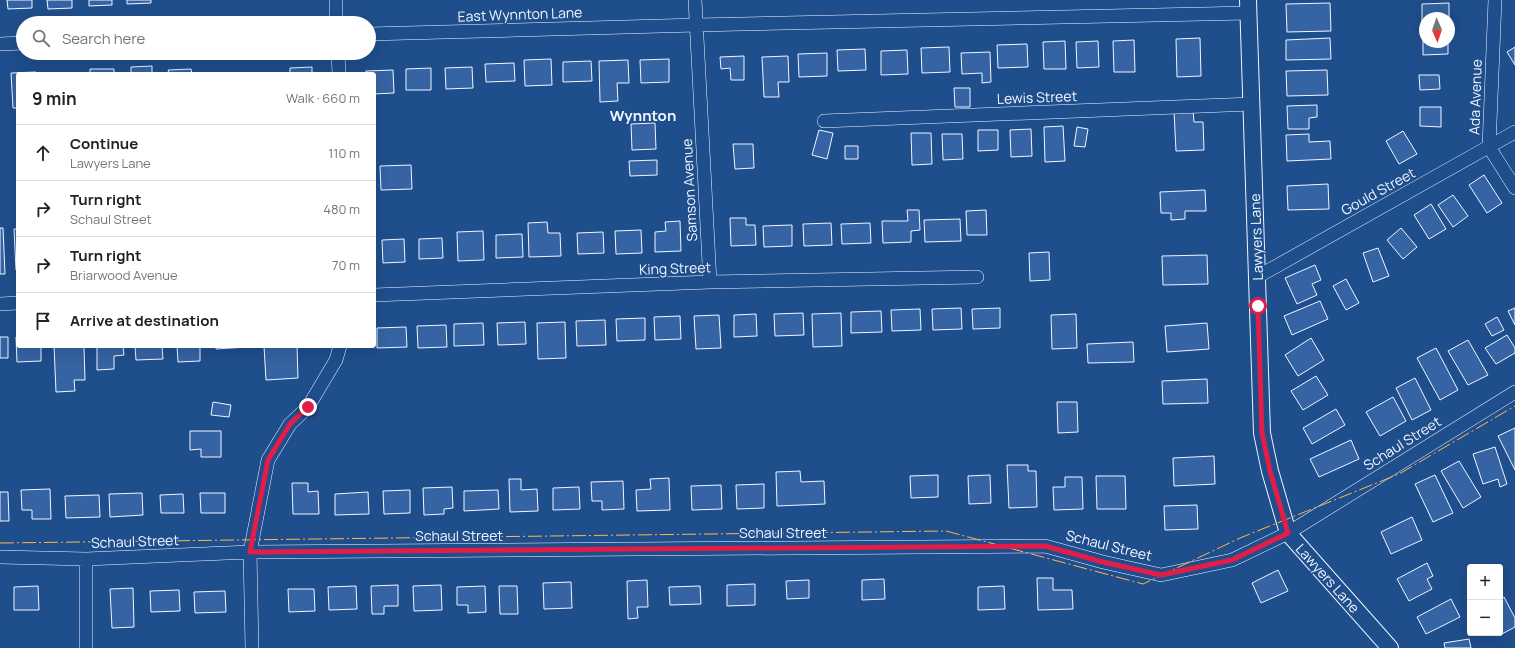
<!DOCTYPE html>
<meta charset="utf-8">
<style>
body{margin:0;font-family:Manrope,sans-serif;background:#f2f2f2;color:#202124}
.controls{position:absolute;right:12px;bottom:12px;display:grid;overflow:hidden;border-radius:4px;box-shadow:0 4px 16px #0002}
.controls button{width:36px;height:36px;display:grid;place-items:center;padding:0;border:0;border-bottom:1px solid #e0e0e0;background:#fff;color:#202124;font:20px sans-serif}
.compass{position:absolute;left:1419px;top:12px;width:36px;height:36px;border-radius:50%;background:#fff;box-shadow:0 4px 16px #0002;rotate:178deg}
.stop{position:absolute;width:12px;height:12px;margin:-9px;border:3px solid #e11d48;border-radius:50%;background:#fff}
.stop.end{background:#e11d48;border-color:#fff;box-shadow:0 1px 4px #0008}
.list{margin:0;padding:0;list-style:none}
h2{display:flex;justify-content:space-between;align-items:center;height:52px;margin:0;padding:0 16px;font-size:17px}
h2 small{font-size:13px;font-weight:400;color:#757577}
.list li{display:grid;grid-template-columns:26px 1fr auto;gap:12px;align-items:center;box-sizing:border-box;height:56px;padding:0 16px;border-top:1px solid #e0e0e0}
.list b{display:block;font-size:15px;white-space:nowrap}
.list p{margin:0;font-size:13px;white-space:nowrap;color:#757577}
.list em{font-size:13px;font-style:normal;color:#757577}
.icon{flex:none;width:22px;height:22px;fill:none;stroke:currentColor;stroke-width:2;stroke-linecap:round;stroke-linejoin:round}
.map{position:relative;flex:none;width:1515px;height:648px;overflow:hidden}
.search{position:absolute;background:#fff;box-shadow:0 4px 16px #0002;left:16px;top:16px;width:360px;height:44px;display:flex;align-items:center;gap:10px;box-sizing:border-box;padding:0 14px;border-radius:22px;color:#757577;font-size:15px}
.panel{position:absolute;background:#fff;box-shadow:0 4px 16px #0002;left:16px;top:72px;width:360px;height:276px;border-radius:4px}
.map>svg:first-child{display:block}
.building{fill:#3563a3;stroke:#f2f6ff}
.lines{fill:none;stroke-linecap:round;stroke-linejoin:round}
.minor-casing{stroke:#f2f6ff;stroke-width:14}
.tertiary-casing{stroke:#f2f6ff;stroke-width:18}
.minor{stroke:#1f4e8c;stroke-width:13}
.tertiary{stroke:#1f4e8c;stroke-width:16}
.power{stroke:#ffb74d;stroke-width:1;stroke-dasharray:14 3 2 3;stroke-linecap:butt}
.route{stroke:#e11d48;stroke-width:5}
.labels{text-anchor:middle;dominant-baseline:central;stroke-width:3;stroke-linejoin:round;paint-order:stroke}
.street-label{font-size:14px;fill:#f2f6ff;stroke:#1f4e8c}
.neighbourhood-label{font-size:15px;font-weight:bold;fill:#f2f6ff;stroke:#1f4e8c}
</style>
<div class="map">
<svg width="1515" height="648" viewBox="0 0 1515 648">
<rect width="100%" height="100%" fill="#1f4e8c"/>
<!-- building -->
<path class="building" d="M7,0H32V8L8,9Z
M47,0H72V8L48,9Z
M89,0H112V5L89,6Z
M127,0H151V3L127,4Z
M1330,3L1331,31L1287,32L1286,4Z
M1449,3V18H1425V22H1422V4Z
M1423,37H1425V42H1448V54L1423,55Z
M1200,38L1201,76L1177,77L1176,39Z
M1330,38L1331,59L1286,60V40Z
M1134,40L1135,72H1114L1113,41Z
M1065,41L1066,69H1044L1043,42Z
M1098,41L1099,67L1077,68L1076,42Z
M1027,44L1028,67L998,68L997,45Z
M949,47L950,72L922,73L921,48Z
M1515,47V65L1507,52Z
M865,49L866,70L838,71L837,50Z
M907,50L908,74L881,75V51Z
M990,52L991,82L982,83V73L962,74L961,53Z
M827,53V76L799,77L798,54Z
M744,56V80H731L730,68L721,69L720,57Z
M788,56L789,82H778L779,97H764L762,57Z
M551,59L552,85L525,86L524,60Z
M669,59V82L641,83L640,60Z
M628,60L629,83H617L618,101L600,102L599,61Z
M591,61L592,81L563,82V62Z
M514,63L515,81L486,82L485,64Z
M152,66V74H131V67Z
M312,67V74H290V68Z
M472,67L473,88L446,89L445,68Z
M431,68V90H406V69Z
M90,69H114V74H90Z
M191,69L192,74H169L168,70Z
M393,70L394,93L374,94V74H366V71Z
M1327,70L1328,95L1287,96L1286,71Z
M36,72V74H18V108H13L11,73Z
M1419,75H1439L1440,89L1420,90Z
M954,88H970V107H955Z
M1317,105V117L1309,118V129H1288L1287,106Z
M1420,107H1441V127L1420,126Z
M1193,110L1194,122H1203L1204,150L1176,151L1174,111Z
M655,123L656,149L632,150L631,124Z
M1063,126L1065,161L1045,162L1044,127Z
M1077,127L1088,129L1085,147L1074,146Z
M1031,129L1032,156L1011,157L1010,130Z
M819,130L833,133L827,159L812,155Z
M978,130H998V150L978,151Z
M1403,131L1417,154L1399,164L1386,141Z
M911,133H931L932,164L912,165Z
M942,134H962L963,159L943,160Z
M1309,134V142L1330,141L1331,159L1287,161L1286,135Z
M733,144H753L754,168L735,169Z
M845,146H858V159H845Z
M657,160V175L630,176L629,161Z
M411,165L412,189L381,190L380,166Z
M1484,175L1502,203L1487,213L1469,185Z
M1328,184L1329,209L1288,210L1287,186Z
M1205,190L1206,211H1185V219L1171,220V213H1161L1160,192Z
M1453,195L1468,216L1453,227L1438,205Z
M1431,204L1446,229L1429,239L1414,215Z
M907,210H919L920,230L911,231V242L883,243L882,221H908Z
M986,210L987,235H967L966,211Z
M730,218H746V225H755L756,245L731,246Z
M960,219L961,241L925,242L924,220Z
M680,221L681,251L655,252V232L666,231L665,222Z
M547,222L548,233H560L561,256L529,257L528,223Z
M831,223L832,245L804,246L803,224Z
M870,223L871,243L842,244L841,224Z
M792,225V246L764,247L763,226Z
M0,228H3L5,274H0Z
M1401,228L1417,247L1403,259L1387,240Z
M14,229H18V270H16Z
M641,230L642,253L616,254L615,231Z
M483,231L484,260L458,261L457,232Z
M603,232L604,253L578,254L577,233Z
M522,234L523,257L496,258V235Z
M442,238L443,258L419,259V239Z
M404,239L405,262L383,263L382,240Z
M1378,248L1389,276L1373,282L1363,253Z
M1049,252L1050,280L1030,281L1029,253Z
M1207,255L1208,284L1163,285L1162,256Z
M1315,265L1321,280L1312,284L1317,295L1297,304L1285,278Z
M1346,279L1359,303L1346,310L1333,286Z
M1320,301L1328,319L1292,335L1284,316Z
M961,308L962,329L933,330L932,309Z
M1000,308V328L973,329L972,309Z
M1515,308V325L1508,311Z
M920,309L921,330L892,331L891,310Z
M881,311L882,332L851,333V312Z
M803,313L804,335L775,336L774,314Z
M841,313L842,346L813,347L812,314Z
M756,314L757,336L734,337V315Z
M1076,314L1077,348L1052,349L1051,315Z
M719,315L721,348L696,349L694,316Z
M680,316L681,339L655,340L654,317Z
M1497,317L1504,330L1492,336L1485,324Z
M645,318V340L617,341L616,319Z
M605,320L606,345L577,346L576,321Z
M525,322L526,344L498,345L497,323Z
M565,322L566,358L538,359L537,323Z
M483,323L484,345L454,346V324Z
M1207,323L1209,349L1167,352L1165,326Z
M446,325L447,347L418,348L417,326Z
M406,327L407,347L377,348V328Z
M1507,335L1515,348V353L1496,364L1485,348Z
M0,337H8V358H0Z
M16,337H18V346H41V361L17,362Z
M1311,338L1324,360L1298,376L1285,355Z
M1468,340L1488,375L1468,385L1448,351Z
M1133,342L1134,362L1088,363L1087,344Z
M54,346H84L85,380H74L75,391L56,392Z
M97,346H123L124,355L114,356V369L97,370Z
M135,346H162L163,359L136,360Z
M177,346H200V361L178,362Z
M216,346H247V347L216,349Z
M264,346H297L298,378L266,380Z
M1436,348L1458,390L1440,400L1417,358Z
M1316,376L1328,395L1303,410L1291,391Z
M1415,378L1431,410L1412,420L1396,388Z
M1207,379L1208,403L1163,404L1162,381Z
M1393,397L1406,421L1380,436L1366,412Z
M213,402L231,405L229,417L211,415Z
M1057,402H1077L1078,432L1058,433Z
M1336,409L1345,425L1312,444L1303,428Z
M1515,428V470L1498,436Z
M190,431H221V457H201V449L190,450Z
M1351,440L1359,459L1319,477L1310,459Z
M1495,447L1507,484L1500,487L1498,479L1483,484L1473,454Z
M1214,456L1215,484L1174,486L1173,458Z
M1459,461L1481,497L1463,508L1441,471Z
M1007,465H1028V471H1036L1037,507L1009,508Z
M800,471L801,482L824,481L825,504L777,506L776,472Z
M938,475V497L911,498L910,476Z
M990,475L991,503L969,504L968,476Z
M1435,475L1453,513L1433,522L1415,484Z
M1096,476H1125L1126,509H1097Z
M1065,477H1082L1083,509L1054,510L1053,487H1065Z
M669,478L670,510L637,511L636,490L651,489L650,479Z
M509,479H521V490L537,489L538,511L510,512Z
M623,481L624,509L602,510V501H592L591,482Z
M292,483H308V492L318,491L319,514H293Z
M764,484V508L737,509L736,485Z
M721,485L722,509L692,510L691,486Z
M452,487L453,508L444,509V514L424,515L423,488Z
M579,487L580,509L553,510V488Z
M50,489L51,519H32V510H22L21,490Z
M410,490V513L384,514L383,491Z
M498,490L499,509L464,511V491Z
M0,492H8L9,521H0Z
M368,492L369,514L335,515V494Z
M142,493L143,515L110,517L109,494Z
M200,493H225V513H201Z
M183,494L184,513H161L160,495Z
M99,495L100,517L66,518L65,496Z
M1197,505L1198,529L1165,530L1164,506Z
M1412,517L1422,540L1391,554L1381,532Z
M1427,563L1433,576L1427,579L1432,589L1409,601L1397,579Z
M1278,570L1288,591L1261,603L1252,583Z
M1037,578H1053V590H1072L1073,609L1038,610Z
M884,579L885,599L862,600V580Z
M647,580L648,607H637L638,618L628,619L627,581Z
M809,580V598L787,599L786,581Z
M571,582L572,608L544,609L543,583Z
M755,584V605L727,606V585Z
M398,585V606H384V614H372L371,586Z
M441,585L442,610L414,611L413,586Z
M38,586L39,610H14V587Z
M356,586L357,609L329,610L328,587Z
M485,586L486,612L468,613V605H457V587Z
M499,586H517L518,614H500Z
M700,586L701,604L670,605L669,587Z
M1004,586L1005,609L978,610V587Z
M133,588L134,627L112,628L110,589Z
M288,589H314L315,611L289,612Z
M179,590L180,611L151,612L150,591Z
M225,591L226,612L195,613L194,592Z
M1504,597L1515,618V627L1502,634L1500,631V599Z
M1451,599L1460,617L1426,634L1417,617Z
M1469,639L1471,648H1445L1444,643Z"/>
<g class="lines">
<!-- minor casing -->
<g class="minor-casing">
<path id="minor" d="M336,0V23
M695,0L710,282
M1495,0L1489,147L1515,188
M369,34L697,25L1249,13
M0,44L23,43
M338,53L339,74
M824,121L1252,104
M1257,277L1515,132
M374,295L710,282L977,277
M0,304L18,303
M0,557L86,559L250,552L1045,546L1103,562L1161,575L1232,560L1288,533L1515,392
M86,648V559
M252,648L250,552L268,460L290,424L308,407L336,360L340,346"/>
</g>
<!-- tertiary casing -->
<g class="tertiary-casing">
<path id="tertiary" d="M1248,0L1262,433L1270,471L1288,533L1390,648"/>
</g>
<!-- minor -->
<use href="#minor" class="minor"/>
<!-- tertiary -->
<use href="#tertiary" class="tertiary"/>
<!-- power -->
<path class="power" d="M0,543L946,531L1143,584L1240,538L1399,474L1515,406"/>
</g>
<g class="lines">
<!-- route -->
<path class="route" d="M308,407L290,424L268,460L250,552L1045,546L1103,562L1161,575L1232,560L1288,533L1270,471L1262,433L1258,306"/>
</g>
<g class="labels">
<!-- street labels -->
<g class="street-label">
<text transform="translate(520 14) rotate(-2)">East Wynnton Lane</text>
<text transform="translate(1037 97) rotate(-2)">Lewis Street</text>
<text transform="translate(1475 97) rotate(-88)">Ada Avenue</text>
<text transform="translate(689 190) rotate(-93)">Samson Avenue</text>
<text transform="translate(1378 191) rotate(-29)">Gould Street</text>
<text transform="translate(1256 237) rotate(-92)">Lawyers Lane</text>
<text transform="translate(675 268) rotate(-2)">King Street</text>
<text transform="translate(1402 443) rotate(-32)">Schaul Street</text>
<text x="783" y="532">Schaul Street</text>
<text x="459" y="535">Schaul Street</text>
<text transform="translate(135 541) rotate(-2)">Schaul Street</text>
<text transform="translate(1109 545) rotate(14)">Schaul Street</text>
<text transform="translate(1328 578) rotate(48)">Lawyers Lane</text>
</g>
<!-- neighbourhood labels -->
<g class="neighbourhood-label">
<text x="643" y="115">Wynnton</text>
</g>
</g>
</svg>
<div class="controls">
<button>+</button>
<button>−</button>
</div>
<svg class="compass" viewBox="-18 -18 36 36"><path d="M0-13l5 13h-10z" fill="#e53935"/><path d="M0 13l5-13h-10z" fill="#757577"/></svg>
<div class="stop" style="left:1258px;top:306px"></div>
<div class="stop end" style="left:308px;top:407px"></div>
<div class="search"><svg class="icon" aria-label="search" viewBox="0 0 24 24"><circle cx="10" cy="10" r="6"/><path d="M15 15l6 6"/></svg>Search here</div>
<section class="panel">
<h2>9 min<small>Walk · 660 m</small></h2>
<ul class="list">
<li><svg class="icon" aria-label="ahead" viewBox="0 0 24 24"><path d="M12 20V5M6 11l6-6 6 6"/></svg><div><b>Continue</b><p>Lawyers Lane</p></div><em>110 m</em></li>
<li><svg class="icon" aria-label="right" viewBox="0 0 24 24"><path d="M7 20v-9h11M14 6l5 5-5 5"/></svg><div><b>Turn right</b><p>Schaul Street</p></div><em>480 m</em></li>
<li><svg class="icon" aria-label="right" viewBox="0 0 24 24"><path d="M7 20v-9h11M14 6l5 5-5 5"/></svg><div><b>Turn right</b><p>Briarwood Avenue</p></div><em>70 m</em></li>
<li><svg class="icon" aria-label="arrive" viewBox="0 0 24 24"><path d="M6 21V4h12l-3 4 3 4H6"/></svg><div><b>Arrive at destination</b></div></li>
</ul>
</section>
</div>
